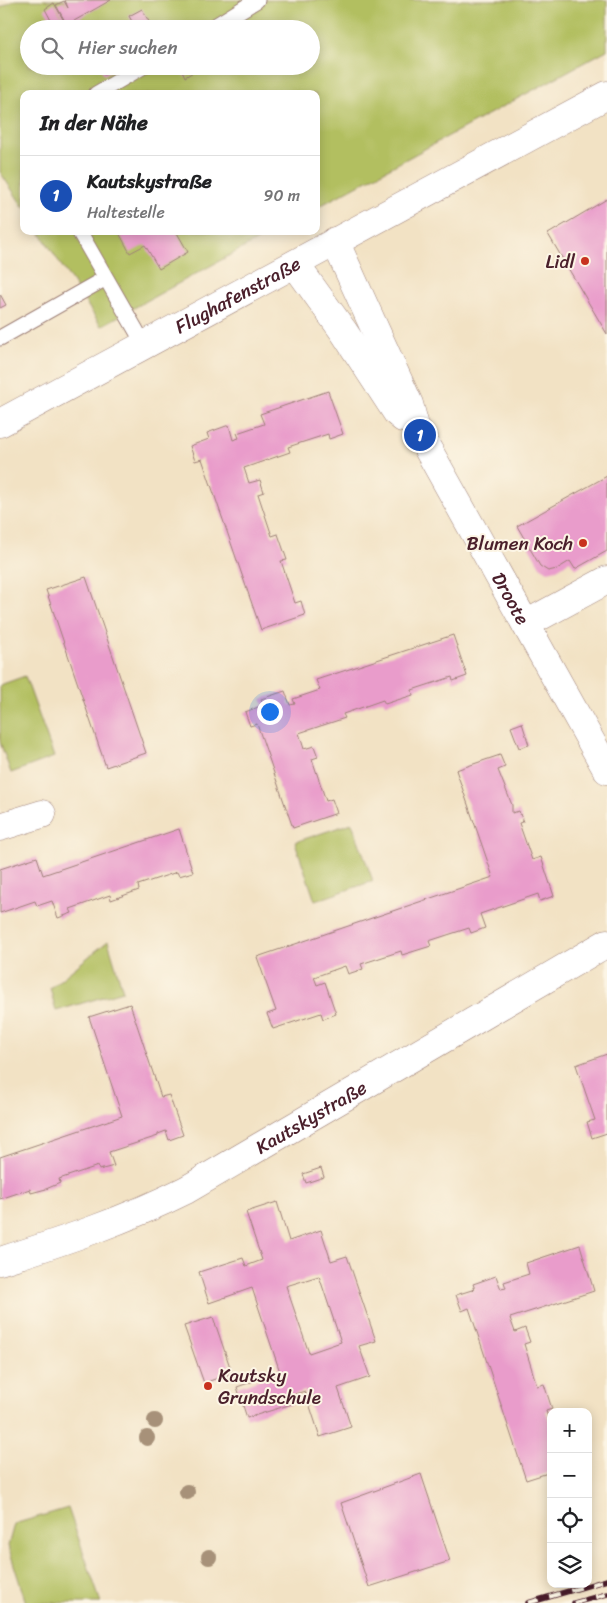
<!DOCTYPE html>
<html lang="de">
<meta charset="utf-8">
<style>
body{margin:0;font-family:Sriracha,sans-serif;background:#f6f6f6;color:#202124}
.controls{position:absolute;right:15px;bottom:15px;display:grid;overflow:hidden;border-radius:10px;box-shadow:0 2px 12px #0003}
.controls button{width:45px;height:45px;display:grid;place-items:center;padding:0;border:0;border-bottom:1px solid #e0e0e0;background:#fff;color:#202124;font:25px sans-serif}
.you{position:absolute;left:269px;top:711px;width:18px;height:18px;margin:-12px;border:4px solid #fff;border-radius:50%;background:#1a73e8;box-shadow:0 0 0 8px #1a73e833}
.badge{display:grid;place-items:center;width:32px;height:32px;border-radius:50%;background:#c8321e;color:#fff;font-size:16px;font-weight:700}
.pin{position:absolute;translate:-50% -50%;border:2px solid #fff;box-shadow:0 1px 5px #0006}
.list{margin:0;padding:0;list-style:none}
h2{display:flex;justify-content:space-between;align-items:center;height:65px;margin:0;padding:0 20px;font-size:21px}
h2 small{font-size:16px;font-weight:400;color:#757577}
.list li{display:grid;grid-template-columns:32px 1fr auto;gap:15px;align-items:center;box-sizing:border-box;height:80px;padding:0 20px;border-top:1px solid #e0e0e0}
.list b{display:block;font-size:19px;white-space:nowrap}
.list p{margin:0;font-size:16px;white-space:nowrap;color:#757577}
.list em{font-size:16px;font-style:normal;color:#757577}
.icon{flex:none;width:28px;height:28px;fill:none;stroke:currentColor;stroke-width:2;stroke-linecap:round;stroke-linejoin:round}
.map{position:relative;flex:none;width:607px;height:1603px;overflow:hidden}
.search{position:absolute;background:#fff;box-shadow:0 2px 12px #0003;left:20px;top:20px;width:300px;height:55px;display:flex;align-items:center;gap:12px;box-sizing:border-box;padding:0 18px;border-radius:28px;color:#757577;font-size:19px}
.panel{position:absolute;background:#fff;box-shadow:0 2px 12px #0003;left:20px;top:90px;width:300px;height:145px;border-radius:10px}
.map>svg:first-child{display:block}
.green{fill:#b2bf61;stroke:#7e6f46;fill-rule:evenodd}
.building{fill:#e99ccb;fill-rule:evenodd}
.lines{fill:none;stroke-linecap:round;stroke-linejoin:round}
.lane-casing{stroke:#9e8078;stroke-width:17}
.street-casing{stroke:#9e8078;stroke-width:29}
.secondary-casing{stroke:#9e8078;stroke-width:29}
.lane{stroke:#fff;stroke-width:15}
.street{stroke:#fff;stroke-width:28}
.secondary{stroke:#fff;stroke-width:28}
.rail-casing{stroke:#4a1f2b;stroke-width:5.5}
.rail{stroke:#fcf5e5;stroke-width:4;stroke-dasharray:11;stroke-linecap:butt}
.tree{fill:#a79179}
.poi-dot{fill:#c8321e;stroke:#fcf5e5;stroke-width:2}
.labels{text-anchor:middle;dominant-baseline:central;stroke-width:4;stroke-linejoin:round;paint-order:stroke}
.poi-label{font-size:19px;fill:#4a1f2b;stroke:#fcf5e5;text-anchor:end}
.street-label{font-size:19px;fill:#4a1f2b;stroke:#fcf5e5}
</style>
<div class="map">
<svg width="607" height="1603" viewBox="0 0 607 1603">
<rect width="100%" height="100%" fill="#fcf5e5"/>
<filter id="ink" filterUnits="userSpaceOnUse"><feTurbulence type="fractalNoise" baseFrequency=".02" numOctaves="2"/><feDisplacementMap in="SourceGraphic" scale="10" xChannelSelector="R" yChannelSelector="G"/><feConvolveMatrix kernelMatrix="1 2 1 2 8 2 1 2 1" color-interpolation-filters="sRGB"/></filter>
<filter id="wash" filterUnits="userSpaceOnUse"><feTurbulence type="fractalNoise" baseFrequency=".0096" numOctaves="4" result="noise"/><feDisplacementMap in="SourceGraphic" scale="20" xChannelSelector="R" yChannelSelector="G"/><feGaussianBlur stdDeviation="1.12" result="paint"/><feColorMatrix in="noise" values="0 0 0 0 0 0 0 0 0 0 0 0 0 0 0 0 0 1.4 0 .05"/><feComposite in="paint" operator="in"/></filter>
<g filter="url(#wash)">
<rect width="100%" height="100%" fill="#f2e2c4"/>
<!-- green -->
<path class="green" d="M15,0H607V50L316,208V94H24V208L0,172V8ZM29,29H311V66H29Z
M39,231H274L101,326Z
M25,676L54,757L11,773L0,742V685Z
M352,823L373,881L315,901L295,842Z
M108,941L123,991L56,1011L50,988Z
M68,1508L101,1603H26L8,1546L14,1524Z"/>
<g id="blocks">
<!-- building -->
<path class="building" d="M65,0H111L67,25L56,5L64,1L68,8Z
M54,3L64,21L54,26L45,9Z
M142,9L153,29H136L129,16Z
M99,66H110L112,70L104,75Z
M180,66H192L195,71L185,77Z
M607,199V334L548,234Z
M118,231H176L188,252L159,269L145,245L130,253Z
M0,294L6,305L0,308Z
M328,391L343,434L329,439L328,434L288,447L290,452L244,468L249,483L260,480L264,492L258,494L272,536L278,534L287,560L281,561L295,603L301,601L305,615L261,630L202,459L195,461L190,446L209,439L207,433L229,425L233,440L239,438L237,433L264,424L260,414Z
M607,476V551L575,569L570,561L557,569L548,571L540,566L517,526Z
M86,577L146,753L106,767L46,590Z
M453,635L467,676L453,681L452,677L412,690L413,695L385,704L383,700L343,714L345,718L299,733L304,749L314,746L318,757L312,759L326,801L332,799L337,813L293,828L257,724L250,726L245,712L264,705L261,699L285,691L290,705L295,704L293,699L320,690L316,680Z
M522,723L529,745L519,748L511,727Z
M500,755L505,767L498,770L512,805V813L519,811L523,822L519,823L532,860L541,857L554,896L540,901L538,894L480,914L485,928L471,933L469,928L429,941L431,946L402,955L401,951L361,964L363,969L348,974L345,966L314,977L317,985L325,982L336,1014L323,1019L321,1013L273,1029L267,1014L276,1011L257,957L493,877L456,770Z
M179,829L193,872L179,876L177,872L138,885L139,890L111,900L110,895L70,909L72,913L58,918L52,901L37,906L35,901L0,913V869L37,857L43,875Z
M130,1004L161,1097L169,1095L183,1135L169,1140L166,1131L158,1134V1136L109,1152L114,1166L99,1170L98,1166L59,1179L60,1183L46,1189L31,1193L30,1189L0,1199V1157L122,1116L89,1017Z
M607,1054V1133L592,1138L587,1122L595,1120L576,1065Z
M321,1168L324,1177L306,1183L303,1174Z
M277,1202L289,1241L321,1230L331,1261L347,1256L376,1341L359,1346L370,1377L338,1388L351,1427L320,1437L305,1391L289,1396L292,1404L247,1418L237,1387L280,1372L252,1288L209,1303L199,1272L243,1258L246,1266L262,1260L246,1212ZM319,1276L341,1342L309,1353L286,1286Z
M580,1245L594,1291L510,1318L515,1332L525,1328L530,1342L524,1344L537,1386L544,1384L552,1409L546,1411L551,1427V1472L526,1480L469,1308L462,1311L456,1295L475,1289L473,1284L496,1276L501,1289L506,1288L504,1282L529,1274L526,1263Z
M213,1317L232,1373L204,1383L184,1326Z
M421,1474L450,1561L369,1587L341,1503Z"/>
</g>
</g>
<g filter="url(#ink)">
<use href="#blocks" fill-opacity="0" stroke="#9e8078" stroke-width="1"/>
<g class="lines">
<!-- lane casing -->
<g class="lane-casing">
<path id="lane" d="M210,29L257,0
M96,94L144,66
M79,231L145,346
M0,338L106,278"/>
</g>
<!-- street casing -->
<g class="street-casing">
<g id="street">
<path d="M526,624L607,580"/>
<path d="M0,827L42,814"/>
<path id="s1" d="M0,1261C64,1241 126,1220 186,1190L607,943"/>
</g>
</g>
<!-- secondary casing -->
<g class="secondary-casing">
<g id="secondary">
<path id="s2" d="M335,241L409,404L415,426L607,770"/>
<path d="M295,264L344,332L397,413L403,418"/>
<path id="s3" d="M0,423L607,95"/>
</g>
</g>
<!-- lane -->
<use href="#lane" class="lane"/>
<!-- street -->
<use href="#street" class="street"/>
<!-- secondary -->
<use href="#secondary" class="secondary"/>
<!-- rail casing -->
<g class="rail-casing">
<path id="rail" d="M528,1603L607,1580
M574,1603L607,1594"/>
</g>
<!-- rail -->
<use href="#rail" class="rail"/>
</g>
<!-- trees -->
<g class="tree">
<circle cx="155" cy="1421" r="8"/>
<circle cx="147" cy="1438" r="8"/>
<circle cx="187" cy="1492" r="8"/>
<circle cx="209" cy="1557" r="8"/>
</g>
</g>
<!-- markers -->
<g class="poi-dot">
<circle cx="585" cy="261" r="5"/>
<circle cx="583" cy="543" r="5"/>
<circle cx="208" cy="1386" r="5"/>
</g>
<g class="labels">
<!-- poi labels -->
<g class="poi-label">
<text x="575" y="261">Lidl</text>
<text x="573" y="543">Blumen Koch</text>
<text x="218" y="1375" text-anchor="start">Kautsky<tspan x="218" dy="22">Grundschule</tspan></text>
</g>
<!-- street labels -->
<g class="street-label">
<text stroke="none"><textPath href="#s3" startOffset="270">Flughafenstraße</textPath></text>
<text stroke="none"><textPath href="#s2" startOffset="399">Droote</textPath></text>
<text stroke="none"><textPath href="#s1" startOffset="344">Kautskystraße</textPath></text>
</g>
</g>
</svg>
<div class="controls">
<button>+</button>
<button>−</button>
<button><svg class="icon" aria-label="locate" viewBox="0 0 24 24"><circle cx="12" cy="12" r="6"/><path d="M12 2v4M12 18v4M2 12h4M18 12h4"/></svg></button>
<button><svg class="icon" aria-label="layers" viewBox="0 0 24 24"><path d="M12 4l9 5-9 5-9-5zM3 14l9 5 9-5"/></svg></button>
</div>
<div class="you"></div>
<div class="pin badge" style="left:420px;top:435px;background:#1a4fb4">1</div>
<div class="search"><svg class="icon" aria-label="search" viewBox="0 0 24 24"><circle cx="10" cy="10" r="6"/><path d="M15 15l6 6"/></svg>Hier suchen</div>
<section class="panel">
<h2>In der Nähe<small></small></h2>
<ul class="list">
<li><span class="badge" style="background:#1a4fb4">1</span><div><b>Kautskystraße</b><p>Haltestelle</p></div><em>90 m</em></li>
</ul>
</section>
</div>
